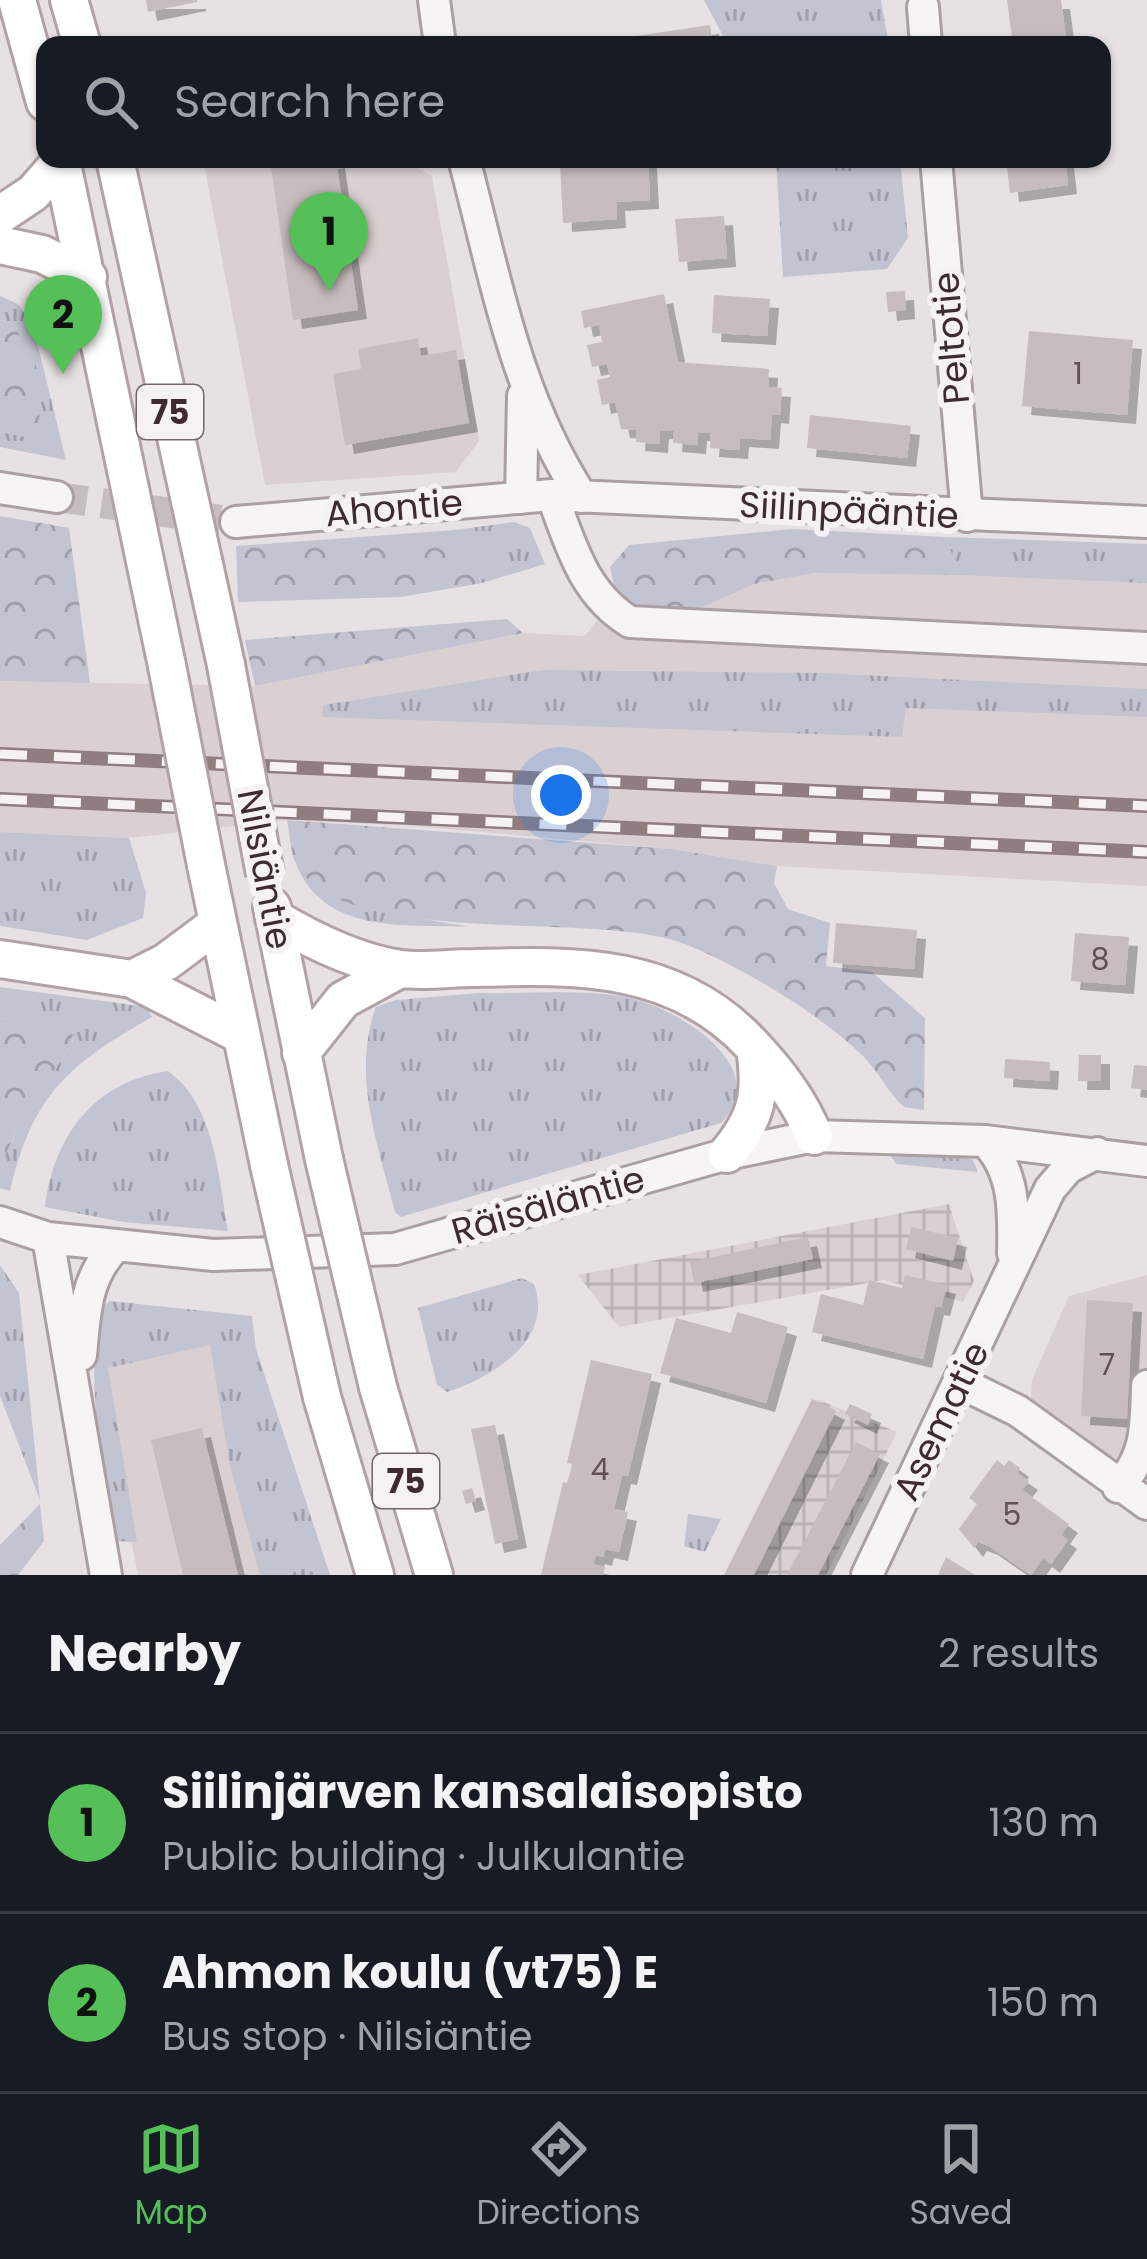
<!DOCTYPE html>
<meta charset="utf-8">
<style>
body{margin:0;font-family:Poppins,sans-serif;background:#20242c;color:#f1f3f6}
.you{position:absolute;left:561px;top:795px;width:42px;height:42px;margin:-30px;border:9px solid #fff;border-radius:50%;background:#1a73e8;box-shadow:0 0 0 18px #1a73e833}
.badge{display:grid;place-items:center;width:78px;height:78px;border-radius:50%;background:#55bf58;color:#111;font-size:39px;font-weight:700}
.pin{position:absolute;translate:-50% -99px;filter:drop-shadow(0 3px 6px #0008)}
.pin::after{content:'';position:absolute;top:63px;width:42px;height:36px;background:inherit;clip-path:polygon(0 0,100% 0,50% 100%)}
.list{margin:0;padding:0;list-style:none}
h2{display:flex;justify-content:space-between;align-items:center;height:156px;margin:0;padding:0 48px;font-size:51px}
h2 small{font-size:39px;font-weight:400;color:#9ea1a6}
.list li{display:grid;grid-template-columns:78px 1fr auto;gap:36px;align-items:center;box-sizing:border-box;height:180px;padding:0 48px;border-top:3px solid #363941}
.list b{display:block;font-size:45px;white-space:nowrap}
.list p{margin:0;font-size:39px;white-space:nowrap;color:#9ea1a6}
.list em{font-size:39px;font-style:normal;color:#9ea1a6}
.icon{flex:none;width:66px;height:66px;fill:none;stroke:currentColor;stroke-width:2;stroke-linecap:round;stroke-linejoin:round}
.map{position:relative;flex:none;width:1147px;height:1575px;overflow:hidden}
.search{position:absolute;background:#171b24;box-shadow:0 3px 9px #0004;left:36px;right:36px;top:36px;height:132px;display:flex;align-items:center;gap:30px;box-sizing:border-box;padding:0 42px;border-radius:24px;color:#9ea1a6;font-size:45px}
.sheet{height:516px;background:#171b24}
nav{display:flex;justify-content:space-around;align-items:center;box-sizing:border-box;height:168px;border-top:3px solid #363941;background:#171b24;font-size:33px;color:#9ea1a6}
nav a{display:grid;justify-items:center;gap:6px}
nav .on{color:#55bf58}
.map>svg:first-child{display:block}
.built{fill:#dad0d1}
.industrial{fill:url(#industrial-grid)}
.grass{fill:url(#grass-tufts)}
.forest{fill:url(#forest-crowns)}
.building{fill:#c7bcbe;filter:url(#shadow)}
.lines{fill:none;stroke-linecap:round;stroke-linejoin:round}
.minor-tunnel{stroke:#c6bdbf;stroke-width:30;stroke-dasharray:30 15;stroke-linecap:butt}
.minor-casing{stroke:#ab9fa2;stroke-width:36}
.major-casing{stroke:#b2a2a6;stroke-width:42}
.minor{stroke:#f7f4f4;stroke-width:30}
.major{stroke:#fff;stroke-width:36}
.rail-casing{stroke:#907d80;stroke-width:14}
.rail{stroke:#f6f1f2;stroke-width:9;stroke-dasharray:27;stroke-linecap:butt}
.major-bridge-casing{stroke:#b2a2a6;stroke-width:42;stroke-linecap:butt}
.major-bridge{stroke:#fff;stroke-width:36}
.labels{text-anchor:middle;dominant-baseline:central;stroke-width:12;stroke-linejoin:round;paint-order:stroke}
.number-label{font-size:30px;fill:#604f53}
.shield{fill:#f6f1f2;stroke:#75666a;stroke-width:3}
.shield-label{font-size:33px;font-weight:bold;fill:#3e2b2f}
.street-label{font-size:36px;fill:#3e2b2f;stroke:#f6f1f2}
</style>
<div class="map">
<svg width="1147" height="1575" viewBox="0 0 1147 1575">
<defs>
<pattern id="industrial-grid" width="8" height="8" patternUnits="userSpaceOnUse" patternTransform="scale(3)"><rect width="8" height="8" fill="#dad0d1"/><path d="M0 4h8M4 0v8" fill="none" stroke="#bcb3b4"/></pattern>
<pattern id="grass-tufts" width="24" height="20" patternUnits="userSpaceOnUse" patternTransform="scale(3)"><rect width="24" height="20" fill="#c3c4d1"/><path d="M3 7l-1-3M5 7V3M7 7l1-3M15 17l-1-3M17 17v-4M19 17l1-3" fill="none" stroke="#a09faa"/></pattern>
<pattern id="forest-crowns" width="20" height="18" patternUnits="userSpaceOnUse" patternTransform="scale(3)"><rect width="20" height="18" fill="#c3c4d1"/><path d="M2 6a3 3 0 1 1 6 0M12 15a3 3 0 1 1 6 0" fill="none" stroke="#a09faa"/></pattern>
<filter id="shadow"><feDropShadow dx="9" dy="9" stdDeviation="0" flood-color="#0004"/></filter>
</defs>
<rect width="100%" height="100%" fill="#e8e1e3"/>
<!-- built -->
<path class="built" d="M203,159H400L432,176L479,441L456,472L265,485Z
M904,570L1147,583V886L777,866L672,849L413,826L287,820L129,838L0,832V681L255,686L523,633L585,636L616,594L695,611L754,584L815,573Z
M1147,1275V1475L1030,1412L1032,1380L1069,1296Z
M145,1342H218L277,1575H138L99,1375Z"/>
<!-- industrial -->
<path class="industrial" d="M949,1204L974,1281L963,1302L884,1280L619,1327L578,1275Z
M816,1399L897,1432L826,1575H727Z"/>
<!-- grass -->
<path class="grass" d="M704,0H881L889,45H728Z
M776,159H900L908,238L887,269L783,277Z
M0,296L18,304L32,322L66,460L0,447V432L41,439L13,324L0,320Z
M514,522L530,528L545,564L482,583L455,530Z
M945,537L1147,544V583L960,575Z
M543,670L822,673L1147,689V717L906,708L902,737L322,717L323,705Z
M0,832L129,838L146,893L143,918L87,940L0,926Z
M296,864C341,911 407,915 469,927C404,924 325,935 296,864Z
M0,987L147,1007L152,1017C68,1065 33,1094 10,1191L0,1188V1155H5L25,1113L72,1044L73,1033L0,1018Z
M479,993C525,994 576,989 621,996C672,1004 777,1066 721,1123L401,1217L395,1212C378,1144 351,1075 376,1007L396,1000Z
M168,1071C215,1104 219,1179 228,1231L123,1222L45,1207C54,1136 93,1082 168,1071Z
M887,1150L956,1153L973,1160L978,1172L896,1164Z
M0,1265L19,1293L40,1500L0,1396Z
M522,1278L534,1284C555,1340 491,1378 447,1392L437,1385L418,1308Z
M110,1301L252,1316L256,1349L330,1575H260L230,1466L210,1345L108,1368L137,1542L112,1541C104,1466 85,1384 99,1309Z
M688,1514L721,1519L705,1552L684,1546Z"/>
<!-- forest -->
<path class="forest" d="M0,320L13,324L36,365L41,440L0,432Z
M0,516L69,528L90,683L0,681Z
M792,529L945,537L960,575L815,573L754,584L695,611L644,612L616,594L610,567L629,545Z
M455,530L482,583L401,597L238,602L236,546Z
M507,619L523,633L255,686L245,640Z
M287,820L672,849L777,866L774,883L788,909L830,923L826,966L872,972L925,1018L924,1110L904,1107C888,1093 879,1072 864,1057C822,1015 740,966 685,944C597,909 347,951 297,865C290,854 290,833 287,820Z
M0,1018L73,1032L72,1044L25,1113L5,1155H0Z
M40,1504L44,1541L18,1575H0V1545Z"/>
<!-- building -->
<path class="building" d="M146,0H197V2L148,12Z
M1007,0H1061L1067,45H1013Z
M710,25L713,45H597L596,42Z
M336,159L358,310L293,320L271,167Z
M595,159H648L650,200L616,202L617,219L563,223L560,163Z
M1006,159H1065L1068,185L1010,193Z
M724,216L727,258L679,262L675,219Z
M905,291L906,310L888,312L886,292Z
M664,294L678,362L769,369L768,387L782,388L780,415L772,414L770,440L740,438L739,450L710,448L711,433L698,432L697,445L673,443L674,431L660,430L659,444L636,442L637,430L621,429L615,402L602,405L597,380L610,377L607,364L592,367L587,345L602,342L599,325L584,328L581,311Z
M714,295L770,299L767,336L712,333Z
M1029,331L1133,340L1127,415L1022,406Z
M418,338L421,356L456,350L469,423L345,445L333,374L361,369L358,349Z
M810,415L911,426L907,458L807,448Z
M836,923L917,930L914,969L833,963Z
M1075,933L1129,937L1125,985L1071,981Z
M1079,1055H1101V1081H1078Z
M1005,1059L1050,1062L1049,1081L1004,1078Z
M1134,1065L1147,1066V1090L1131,1088Z
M911,1227L958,1238L953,1261L906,1249Z
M808,1237L813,1259L694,1283L690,1262Z
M905,1275L947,1285L941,1307L935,1306L923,1359L812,1332L821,1294L863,1305L869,1280L902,1288Z
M1087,1300L1133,1303L1127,1419L1081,1416Z
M737,1312L788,1327L766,1403L660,1373L676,1318L731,1333Z
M591,1360L652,1374L628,1476L622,1475L614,1509L628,1512L619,1552L605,1549L603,1557L596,1555L593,1564L605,1567L603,1575H541L563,1482L567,1483L570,1473L572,1464L567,1463Z
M812,1399L836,1411L754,1575H724Z
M850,1404L872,1414L868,1425L845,1414Z
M495,1425L518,1539L495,1544L471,1429Z
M202,1428L238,1575H183L151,1440Z
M856,1442L880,1454L818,1575H787Z
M997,1460L1004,1466L1009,1460L1020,1468L1017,1473L1029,1481L1022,1490L1069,1524L1061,1535L1068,1540L1051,1564L1043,1558L1031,1575L989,1546L978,1542L974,1548L959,1529L977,1504L969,1498Z
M472,1488L476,1501L466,1504L462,1491Z
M946,1557L975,1575H938Z"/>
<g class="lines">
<!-- minor-tunnel -->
<path class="minor-tunnel" d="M57,497L236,522"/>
<!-- minor casing -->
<g class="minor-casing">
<path id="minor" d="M434,0L440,45
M923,7L926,45
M464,159C495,275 515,395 582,497
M936,159L967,516
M0,488L57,497
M552,495C571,545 583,593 630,622L1147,648
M521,498L523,396
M236,522L552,495L1147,522
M985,1141C1015,1171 1014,1212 1013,1253
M0,1222L48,1238L213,1255L395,1249L727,1154L814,1136L985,1141L1147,1161
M48,1238L106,1575
M81,1355C85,1314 85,1278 115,1247
M961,1383L1018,1411L1147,1504
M1118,1487C1147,1457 1146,1426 1147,1386
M867,1575L1050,1189L1068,1168L1097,1153"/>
</g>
<!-- major casing -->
<g class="major-casing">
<path id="major" d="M17,0L45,102
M69,0L82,45
M61,159L167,666
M115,159L226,665
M0,215L33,193L61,161
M0,245L42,254L88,277
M206,865L269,1165
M272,907L324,1159
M274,918C311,940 358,963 401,969C424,972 451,968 474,968C578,965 677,963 753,1046C778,1073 800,1101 814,1136
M0,959L132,979L239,1034
M132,979L166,962L217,924
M301,1053L343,1000L400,969
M727,1154C757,1118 762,1094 755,1048
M378,1387L434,1575
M322,1397L375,1575"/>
</g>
<!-- minor -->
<use href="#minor" class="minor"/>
<!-- major -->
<use href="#major" class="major"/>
<!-- rail casing -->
<g class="rail-casing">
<path id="rail" d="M0,754L1147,806
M0,799L1147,852"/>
</g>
<!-- rail -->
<use href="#rail" class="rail"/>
<!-- major-bridge casing -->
<g class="major-bridge-casing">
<path id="major-bridge" d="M226,665L265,874
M167,666L206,865
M324,1159L378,1387
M269,1165L322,1397"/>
</g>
<!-- major-bridge -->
<use href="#major-bridge" class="major-bridge"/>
</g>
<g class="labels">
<!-- number labels -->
<g class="number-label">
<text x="1078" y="373">1</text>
<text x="1100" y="959">8</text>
<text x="1107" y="1364">7</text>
<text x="600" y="1469">4</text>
<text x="1012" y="1514">5</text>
</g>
<!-- shield labels -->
<g class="shield">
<rect x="137" y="385" width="66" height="54" rx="9"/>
<rect x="373" y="1454" width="66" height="54" rx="9"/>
</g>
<g class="shield-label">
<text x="170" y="412">75</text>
<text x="406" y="1481">75</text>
</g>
<!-- street labels -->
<g class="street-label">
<text transform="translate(951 338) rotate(-95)">Peltotie</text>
<text transform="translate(394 508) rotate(-5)">Ahontie</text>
<text transform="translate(849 510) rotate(3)">Siilinpääntie</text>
<text transform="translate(265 869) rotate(79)">Nilsiäntie</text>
<text transform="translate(548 1205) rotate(-16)">Räisäläntie</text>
<text transform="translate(941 1421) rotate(-64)">Asematie</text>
</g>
</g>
</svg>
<div class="you"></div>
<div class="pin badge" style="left:329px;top:291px">1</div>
<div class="pin badge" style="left:63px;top:374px">2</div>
<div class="search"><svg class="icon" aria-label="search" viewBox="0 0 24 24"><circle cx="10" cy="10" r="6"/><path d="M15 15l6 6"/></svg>Search here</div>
</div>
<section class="sheet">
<h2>Nearby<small>2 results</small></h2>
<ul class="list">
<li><span class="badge">1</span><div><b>Siilinjärven kansalaisopisto</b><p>Public building · Julkulantie</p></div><em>130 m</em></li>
<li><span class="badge">2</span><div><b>Ahmon koulu (vt75) E</b><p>Bus stop · Nilsiäntie</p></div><em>150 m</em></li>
</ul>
</section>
<nav>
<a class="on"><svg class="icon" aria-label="map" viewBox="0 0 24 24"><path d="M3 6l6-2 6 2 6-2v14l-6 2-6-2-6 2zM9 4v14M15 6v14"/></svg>Map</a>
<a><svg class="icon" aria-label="directions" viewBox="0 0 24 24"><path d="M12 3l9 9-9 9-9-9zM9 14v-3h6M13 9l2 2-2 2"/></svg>Directions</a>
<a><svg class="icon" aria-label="saved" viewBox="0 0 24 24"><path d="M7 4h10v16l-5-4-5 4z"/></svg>Saved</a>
</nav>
